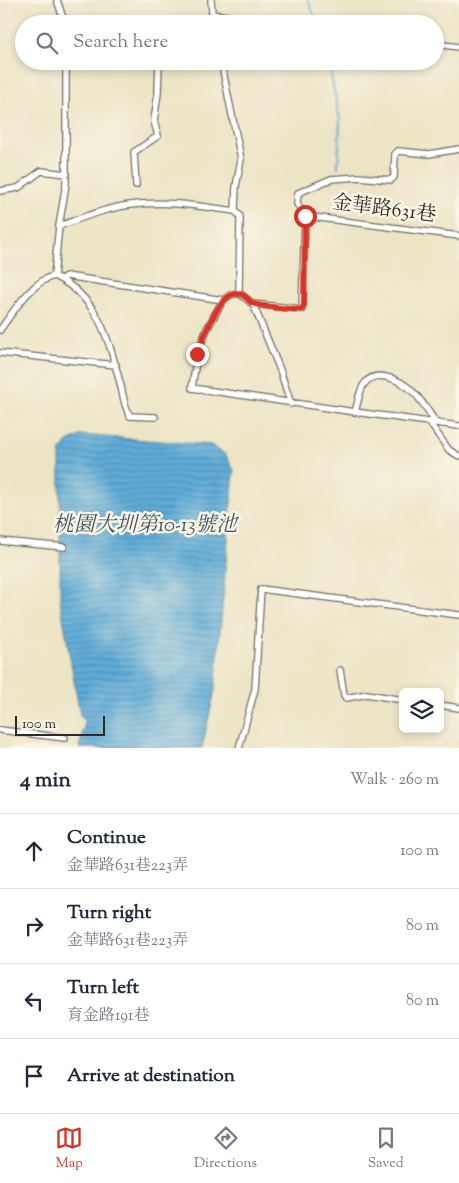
<!DOCTYPE html>
<meta charset="utf-8">
<style>
body{margin:0;font-family:"Sorts Mill Goudy","Noto Serif TC",serif;background:#f6f6f7;color:#1f2937}
.controls{position:absolute;right:15px;bottom:15px;display:grid;overflow:hidden;border-radius:8px;box-shadow:0 2px 8px #0003}
.controls button{width:45px;height:45px;display:grid;place-items:center;padding:0;border:0;border-bottom:1px solid #e0e1e3;background:#fff;color:#1f2937;font:25px sans-serif}
.scale{position:absolute;left:15px;bottom:12px;width:90px;box-sizing:border-box;padding-left:5px;border:2px solid #2b2b2b;border-top:0;font-size:14px;line-height:18px;white-space:nowrap;color:#2b2b2b;-webkit-text-stroke:4px #fcf5e5;paint-order:stroke}
.stop{position:absolute;width:15px;height:15px;margin:-11px;border:4px solid #d93025;border-radius:50%;background:#fff}
.stop.end{background:#d93025;border-color:#fff;box-shadow:0 1px 5px #0008}
.list{margin:0;padding:0;list-style:none}
h2{display:flex;justify-content:space-between;align-items:center;height:65px;margin:0;padding:0 20px;font-size:21px}
h2 small{font-size:16px;font-weight:400;color:#747a83}
.list li{display:grid;grid-template-columns:32px 1fr auto;gap:15px;align-items:center;box-sizing:border-box;height:75px;padding:0 20px;border-top:1px solid #e0e1e3}
.list b{display:block;font-size:19px;white-space:nowrap}
.list p{margin:0;font-size:16px;white-space:nowrap;color:#747a83}
.list em{font-size:16px;font-style:normal;color:#747a83}
.icon{flex:none;width:28px;height:28px;fill:none;stroke:currentColor;stroke-width:2;stroke-linecap:round;stroke-linejoin:round}
.map{position:relative;flex:none;width:459px;height:748px;overflow:hidden}
.search{position:absolute;background:#fff;box-shadow:0 2px 8px #0003;left:15px;right:15px;top:15px;height:55px;display:flex;align-items:center;gap:12px;box-sizing:border-box;padding:0 18px;border-radius:28px;color:#747a83;font-size:19px}
.sheet{height:365px;background:#fff}
nav{display:flex;justify-content:space-around;align-items:center;box-sizing:border-box;height:70px;border-top:1px solid #e0e1e3;background:#fff;font-size:14px;color:#747a83}
nav a{display:grid;justify-items:center;gap:2px}
nav .on{color:#d93025}
.map>svg:first-child{display:block}
.water{fill:url(#water-rules);stroke:#456c82}
.lines{fill:none;stroke-linecap:round;stroke-linejoin:round}
.stream{stroke:#5facd8;stroke-width:2}
.minor-casing{stroke:#6e6c61;stroke-width:8}
.minor{stroke:#fff;stroke-width:5.5}
.route{stroke:#d93025;stroke-width:6}
.labels{text-anchor:middle;dominant-baseline:central;stroke-width:5;stroke-linejoin:round;paint-order:stroke}
.street-label{font-size:20px;fill:#2b2b2b;stroke:#fcf5e5}
.water-label{font-size:21px;font-style:italic;fill:#3d5868;stroke:#fcf5e5}
</style>
<div class="map">
<svg width="459" height="748" viewBox="0 0 459 748">
<defs>
<pattern id="water-rules" width="6" height="5" patternUnits="userSpaceOnUse" patternTransform="scale(1.25)"><rect width="6" height="5" fill="#5facd8"/><path d="M0 2.5h6" fill="none" stroke="#4f8caf"/></pattern>
</defs>
<rect width="100%" height="100%" fill="#fcf5e5"/>
<filter id="ink" filterUnits="userSpaceOnUse"><feTurbulence type="fractalNoise" baseFrequency=".02" numOctaves="2"/><feDisplacementMap in="SourceGraphic" scale="10" xChannelSelector="R" yChannelSelector="G"/><feConvolveMatrix kernelMatrix="1 2 1 2 8 2 1 2 1" color-interpolation-filters="sRGB"/></filter>
<filter id="wash" filterUnits="userSpaceOnUse"><feTurbulence type="fractalNoise" baseFrequency=".0096" numOctaves="4" result="noise"/><feDisplacementMap in="SourceGraphic" scale="20" xChannelSelector="R" yChannelSelector="G"/><feGaussianBlur stdDeviation="1.12" result="paint"/><feColorMatrix in="noise" values="0 0 0 0 0 0 0 0 0 0 0 0 0 0 0 0 0 1.4 0 .05"/><feComposite in="paint" operator="in"/></filter>
<g filter="url(#wash)">
<rect width="100%" height="100%" fill="#ebe4c5"/>
<!-- water -->
<path class="water" d="M81,435L211,445L226,455L234,471L215,690L202,748H79L85,722L80,715L60,600V452L68,442Z"/>
<g class="lines">
<!-- stream -->
<path class="stream" d="M308,0L318,24
M328,61L340,120L338,167"/>
</g>
</g>
<g filter="url(#ink)">
<g class="lines">
<!-- minor casing -->
<g class="minor-casing">
<path id="minor" d="M57,0L65,24
M211,0L213,24
M212,14L284,24
M435,44L459,47
M66,61V184L59,226L54,276C97,296 108,337 119,379C123,392 123,404 130,416L155,417
M221,61L241,159L236,187L235,211
M136,185L134,152L158,136L154,121L158,93L159,61
M0,191L18,188L41,171L67,174
M305,216L297,204L298,193L331,179L359,177L391,180L394,177L395,154L398,151L429,154L459,149
M305,216L459,236
M59,226C82,218 106,208 130,205C165,200 200,206 235,211L240,216L239,293
M61,279L66,276L223,300
M253,304L302,309L305,216
M0,330C12,313 33,280 54,276
M0,353L116,365
M291,404L280,370L253,304L239,293L232,294L223,300L207,329L197,354L192,388L355,412C358,403 359,390 365,383C371,376 378,375 386,377C410,381 424,404 436,423L459,426
M355,412L436,423
M429,422L449,450L459,456
M0,541L64,547
M340,670L344,695L346,698L367,694L403,700
M440,705L459,708
M0,730L65,738
M239,748L255,689L261,589L459,615"/>
</g>
<!-- minor -->
<use href="#minor" class="minor"/>
</g>
</g>
<g class="lines" filter="url(#ink)">
<!-- route -->
<path class="route" d="M197,354C203,340 220,288 240,294C245,295 248,300 252,303C257,306 295,310 302,309L304,305L305,216"/>
</g>
<g class="labels">
<!-- street labels -->
<g class="street-label">
<text transform="translate(384 210) rotate(7)">金華路631巷</text>
</g>
<!-- water labels -->
<g class="water-label">
<text x="145" y="526">桃園大圳第10-13號池</text>
</g>
</g>
</svg>
<div class="controls">
<button><svg class="icon" aria-label="layers" viewBox="0 0 24 24"><path d="M12 4l9 5-9 5-9-5zM3 14l9 5 9-5"/></svg></button>
</div>
<div class="scale">100 m</div>
<div class="stop" style="left:305px;top:216px"></div>
<div class="stop end" style="left:197px;top:354px"></div>
<div class="search"><svg class="icon" aria-label="search" viewBox="0 0 24 24"><circle cx="10" cy="10" r="6"/><path d="M15 15l6 6"/></svg>Search here</div>
</div>
<section class="sheet">
<h2>4 min<small>Walk · 260 m</small></h2>
<ul class="list">
<li><svg class="icon" aria-label="ahead" viewBox="0 0 24 24"><path d="M12 20V5M6 11l6-6 6 6"/></svg><div><b>Continue</b><p>金華路631巷223弄</p></div><em>100 m</em></li>
<li><svg class="icon" aria-label="right" viewBox="0 0 24 24"><path d="M7 20v-9h11M14 6l5 5-5 5"/></svg><div><b>Turn right</b><p>金華路631巷223弄</p></div><em>80 m</em></li>
<li><svg class="icon" aria-label="left" viewBox="0 0 24 24"><path d="M17 20v-9H6M10 6l-5 5 5 5"/></svg><div><b>Turn left</b><p>育金路191巷</p></div><em>80 m</em></li>
<li><svg class="icon" aria-label="arrive" viewBox="0 0 24 24"><path d="M6 21V4h12l-3 4 3 4H6"/></svg><div><b>Arrive at destination</b></div></li>
</ul>
</section>
<nav>
<a class="on"><svg class="icon" aria-label="map" viewBox="0 0 24 24"><path d="M3 6l6-2 6 2 6-2v14l-6 2-6-2-6 2zM9 4v14M15 6v14"/></svg>Map</a>
<a><svg class="icon" aria-label="directions" viewBox="0 0 24 24"><path d="M12 3l9 9-9 9-9-9zM9 14v-3h6M13 9l2 2-2 2"/></svg>Directions</a>
<a><svg class="icon" aria-label="saved" viewBox="0 0 24 24"><path d="M7 4h10v16l-5-4-5 4z"/></svg>Saved</a>
</nav>
